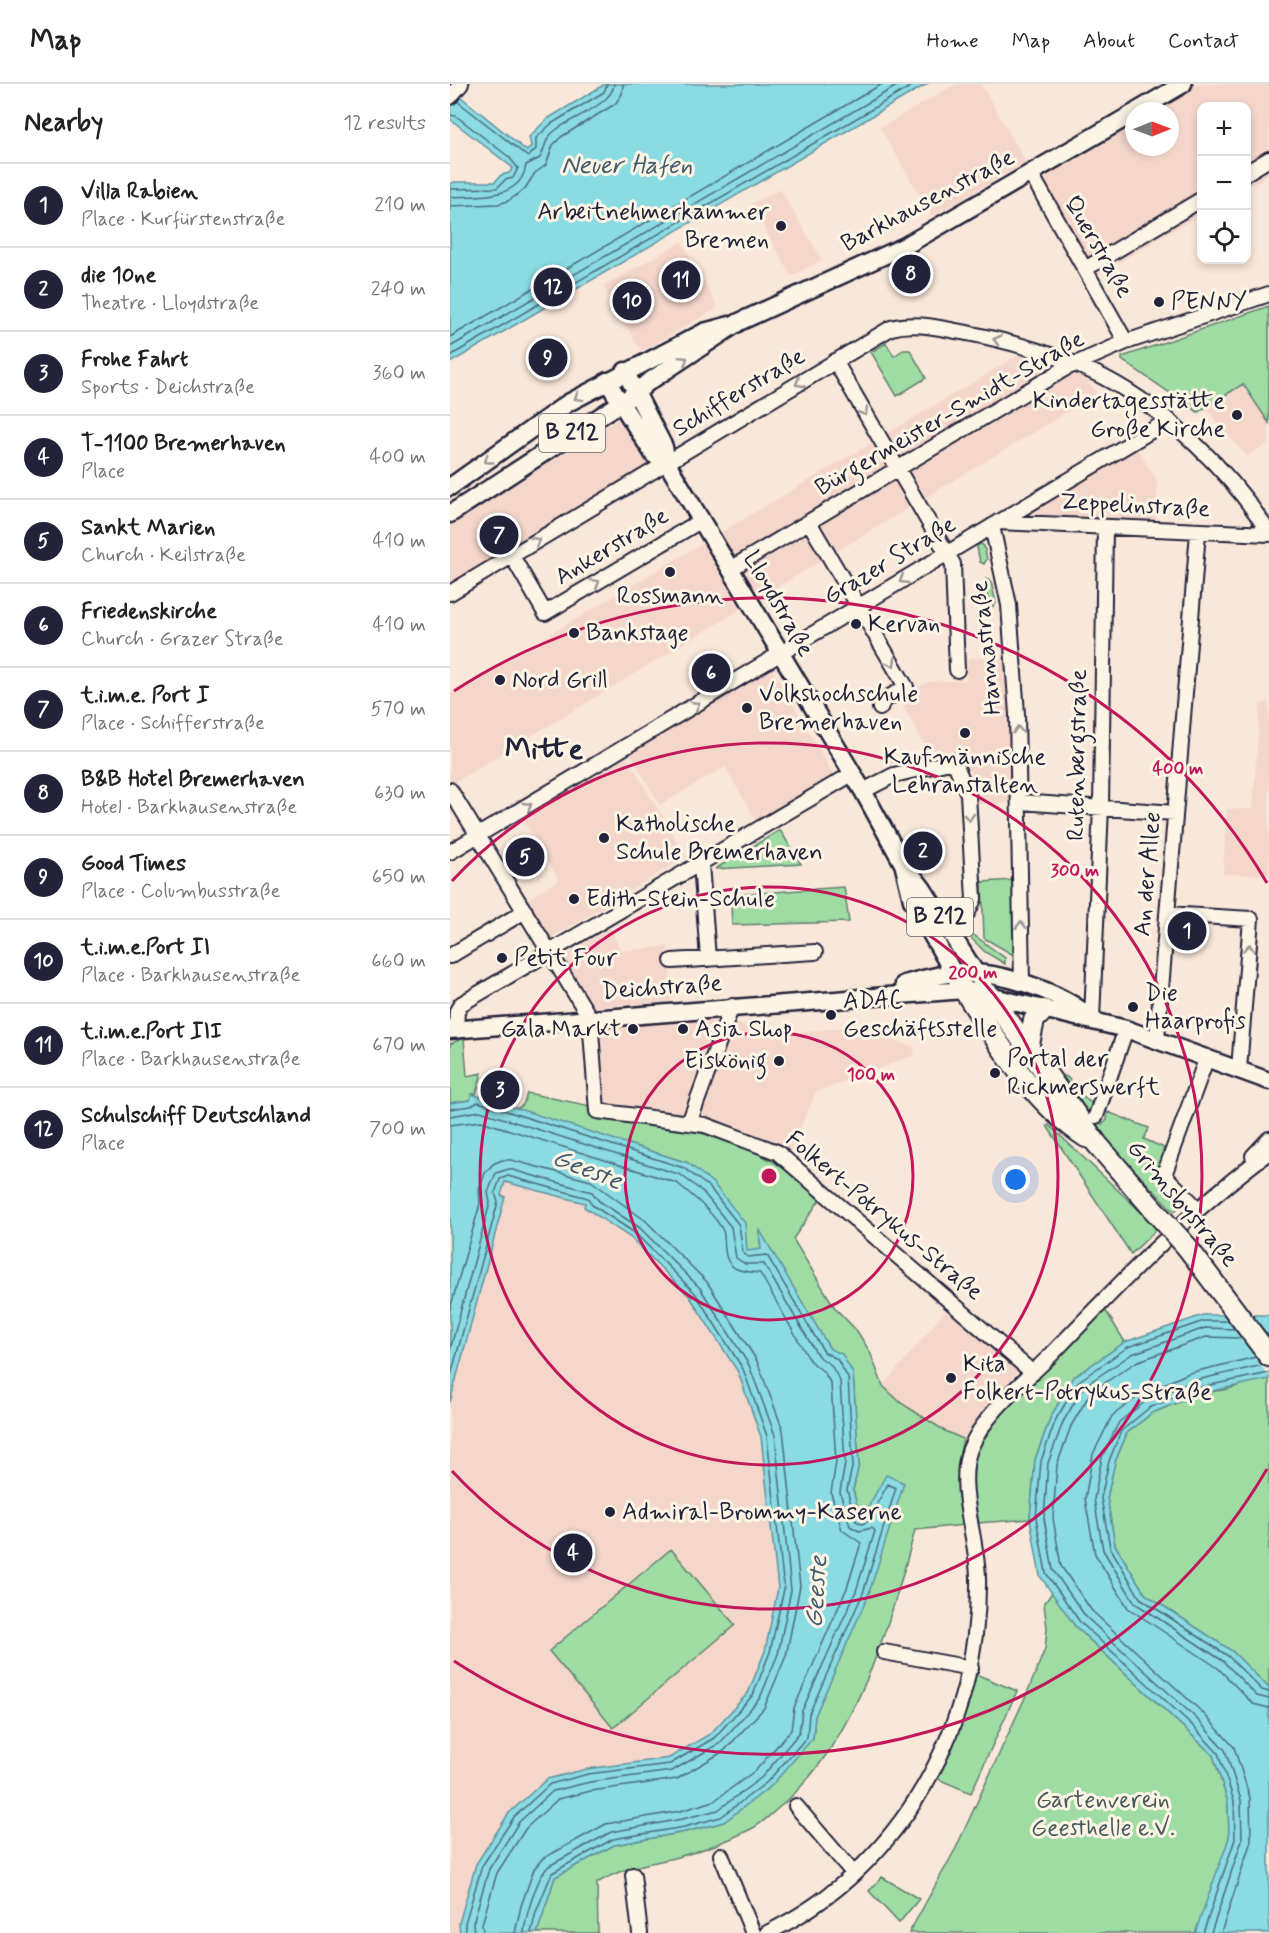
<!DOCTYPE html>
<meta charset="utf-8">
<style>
body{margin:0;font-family:Mynerve,sans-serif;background:#f2f2f2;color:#222}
.controls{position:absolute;right:18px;top:18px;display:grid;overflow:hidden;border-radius:12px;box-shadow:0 3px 9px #0003}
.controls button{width:54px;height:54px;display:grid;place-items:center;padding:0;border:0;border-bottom:2px solid #e0e0e0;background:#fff;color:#222;font:30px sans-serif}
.compass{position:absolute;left:675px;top:18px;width:54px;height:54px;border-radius:50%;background:#fff;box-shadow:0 3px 9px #0003;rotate:89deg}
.you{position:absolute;left:566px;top:1096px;width:21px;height:21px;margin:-15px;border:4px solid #fff;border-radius:50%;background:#1a73e8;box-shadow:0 0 0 9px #1a73e833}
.badge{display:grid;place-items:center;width:39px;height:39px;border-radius:50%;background:#22223b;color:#fff;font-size:20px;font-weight:700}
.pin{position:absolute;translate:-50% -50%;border:3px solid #fff;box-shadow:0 2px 6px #0006}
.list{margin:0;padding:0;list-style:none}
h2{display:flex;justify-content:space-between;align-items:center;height:78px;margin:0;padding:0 24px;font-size:26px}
h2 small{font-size:20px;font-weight:400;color:#767676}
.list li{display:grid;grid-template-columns:39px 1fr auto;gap:18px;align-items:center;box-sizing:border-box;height:84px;padding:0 24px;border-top:2px solid #e0e0e0}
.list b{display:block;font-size:22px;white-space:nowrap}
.list p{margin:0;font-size:20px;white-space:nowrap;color:#767676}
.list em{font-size:20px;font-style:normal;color:#767676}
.icon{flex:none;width:33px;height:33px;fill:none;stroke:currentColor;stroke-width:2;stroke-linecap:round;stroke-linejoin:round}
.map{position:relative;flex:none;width:819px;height:1849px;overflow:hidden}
header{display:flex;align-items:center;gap:36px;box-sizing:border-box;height:84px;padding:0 30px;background:#fff;border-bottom:2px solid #e0e0e0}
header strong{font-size:28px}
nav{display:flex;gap:33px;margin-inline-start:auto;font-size:21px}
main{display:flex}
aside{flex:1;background:#fff}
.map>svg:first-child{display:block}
.built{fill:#f5d6cb}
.green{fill:#9edca4;stroke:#607f70;stroke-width:1.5}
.water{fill:#8adbe2;stroke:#60919f;stroke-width:1.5}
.pier{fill:#f9e7d9}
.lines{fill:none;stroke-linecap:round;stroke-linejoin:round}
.shore{stroke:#4c6c7e;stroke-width:1.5}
.minor-casing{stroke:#22223b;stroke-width:18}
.major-casing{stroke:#22223b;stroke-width:21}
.highway-casing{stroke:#22223b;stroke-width:24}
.minor{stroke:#fcf5e5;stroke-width:14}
.major{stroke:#fcf5e5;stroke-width:16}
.highway{stroke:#fcf5e5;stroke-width:20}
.highway-bridge-casing{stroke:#22223b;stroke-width:24;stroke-linecap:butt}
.highway-bridge{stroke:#fcf5e5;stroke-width:20}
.oneway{stroke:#9a9698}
.ring{fill:none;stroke:#c2185b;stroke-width:3}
.poi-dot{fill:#22223b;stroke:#fcf5e5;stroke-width:2}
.labels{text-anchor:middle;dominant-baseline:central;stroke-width:6;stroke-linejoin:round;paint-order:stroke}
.shield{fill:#fcf5e5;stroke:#63616e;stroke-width:1.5}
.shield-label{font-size:22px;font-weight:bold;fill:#22223b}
.street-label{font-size:24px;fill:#22223b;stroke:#fcf5e5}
.poi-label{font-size:24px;fill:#22223b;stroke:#fcf5e5;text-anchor:start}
.park-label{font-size:24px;fill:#475a5a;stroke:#fcf5e5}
.water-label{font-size:26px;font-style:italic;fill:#415a6d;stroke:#fcf5e5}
.district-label{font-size:30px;font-weight:bold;fill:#22223b;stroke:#fcf5e5}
.centre{fill:#c2185b;stroke:#fcf5e5;stroke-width:3}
.ring-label{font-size:18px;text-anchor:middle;font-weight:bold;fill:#c2185b;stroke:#fcf5e5;stroke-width:6;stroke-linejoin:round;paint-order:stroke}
</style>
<header>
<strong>Map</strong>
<nav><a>Home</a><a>Map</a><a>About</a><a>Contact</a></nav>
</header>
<main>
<aside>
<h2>Nearby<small>12 results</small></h2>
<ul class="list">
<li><span class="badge">1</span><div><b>Villa Rabien</b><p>Place · Kurfürstenstraße</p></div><em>210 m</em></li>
<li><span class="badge">2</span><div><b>die 10ne</b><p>Theatre · Lloydstraße</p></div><em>240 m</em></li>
<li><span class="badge">3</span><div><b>Frohe Fahrt</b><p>Sports · Deichstraße</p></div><em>360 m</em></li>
<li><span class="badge">4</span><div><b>T-1100 Bremerhaven</b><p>Place</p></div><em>400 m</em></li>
<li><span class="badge">5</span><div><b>Sankt Marien</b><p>Church · Keilstraße</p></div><em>410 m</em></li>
<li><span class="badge">6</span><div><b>Friedenskirche</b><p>Church · Grazer Straße</p></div><em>410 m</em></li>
<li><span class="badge">7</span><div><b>t.i.m.e. Port I</b><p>Place · Schifferstraße</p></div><em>570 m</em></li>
<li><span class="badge">8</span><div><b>B&amp;B Hotel Bremerhaven</b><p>Hotel · Barkhausenstraße</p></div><em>630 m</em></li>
<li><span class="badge">9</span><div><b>Good Times</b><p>Place · Columbusstraße</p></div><em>650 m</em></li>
<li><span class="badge">10</span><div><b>t.i.m.e.Port II</b><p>Place · Barkhausenstraße</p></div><em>660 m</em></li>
<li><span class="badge">11</span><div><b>t.i.m.e.Port III</b><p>Place · Barkhausenstraße</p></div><em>670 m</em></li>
<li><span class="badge">12</span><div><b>Schulschiff Deutschland</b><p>Place</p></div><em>700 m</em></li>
</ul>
</aside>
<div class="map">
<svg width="819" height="1849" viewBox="0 0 819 1849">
<rect width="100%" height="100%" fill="#f9e7d9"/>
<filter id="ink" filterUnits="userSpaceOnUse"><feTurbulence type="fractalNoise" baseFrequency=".0167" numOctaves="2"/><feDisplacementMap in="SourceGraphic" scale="12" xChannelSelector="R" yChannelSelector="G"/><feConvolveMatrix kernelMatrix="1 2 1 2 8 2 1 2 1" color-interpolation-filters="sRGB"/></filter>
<g filter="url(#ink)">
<!-- built -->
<path class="built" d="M506,0H531L576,78L482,132L430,44Z
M742,0H819V90L797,104L796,22H752L751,130L638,196L581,95L684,34V63H720V27H696Z
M330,105L372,176L341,192L301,120Z
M232,158L268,224L191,267L153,202Z
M576,267L632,287L647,310L0,701V610Z
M792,300L819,340V359L797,372L766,338L757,324Z
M195,317L223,367L0,503V439L87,387Z
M684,361L707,396L706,442L557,436Z
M556,572L561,632L562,719L528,720L527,699L507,666L483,675L449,615L477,598L516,596L518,575Z
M321,582L383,690L306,736L275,683L210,721L178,666Z
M819,619V791L773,790L777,725H803L810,620Z
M177,673L236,773L101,854L78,815L109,796L73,735Z
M160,844L171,867L218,862L222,917L143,924L113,873Z
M280,926L286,938L322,952L413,941L415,949L463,962L465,971L366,1008L340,1066L259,1037L141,1022L135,939Z
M55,1098L136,1119L135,1123L181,1154L240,1213L288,1288L311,1353L328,1504L315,1567L298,1609L260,1650L219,1674L137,1685L97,1695L9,1838L10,1849H0V1318L55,1113L51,1111Z
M496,1226L568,1287L513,1355L495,1347L451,1319L433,1302Z"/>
<!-- green -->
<path class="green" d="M819,222V339L793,300L748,328L672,276V273Z
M436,259L444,272L453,266H460L476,294L447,312L421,268Z
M529,459L534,462L537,475L534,480L530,478L527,463Z
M536,495L541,497L546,519L543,523L539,520L534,499Z
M330,746L351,780L265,785Z
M564,796L565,872L534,854L532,798Z
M394,803L399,838L282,841L281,820L264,821V812Z
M521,849L555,874V880L535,868L519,852Z
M14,954L17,992L32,989L26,1010H22L20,1016L0,1019V960Z
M612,991L617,993L638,1017L646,1021L645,1033L652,1040L657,1036L658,1028L699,1044L694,1055L714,1064L704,1091L733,1119L724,1128L660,1060Z
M77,1009L141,1022V1031C227,1041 307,1051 371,1114L343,1155L385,1224L407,1247L420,1268L433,1302L451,1319L495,1347L513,1355C505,1384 509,1411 514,1441L465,1446C440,1540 405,1663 326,1726C318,1733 310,1741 301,1745C276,1758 251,1767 224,1774C193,1781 176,1782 147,1799L148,1849H87L105,1793L164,1761L235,1748L274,1738L363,1654L365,1632L388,1575L411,1437L403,1406L409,1380L403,1290L392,1271L380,1265L309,1147L311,1166L297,1167L238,1079L66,1025L73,1021Z
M599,1041L708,1144L681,1170L597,1042Z
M654,1224L675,1258L624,1293L601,1332L585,1376L580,1435L527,1439L522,1400L527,1361L546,1334Z
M809,1295H819V1604L782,1567L695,1510L665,1461L657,1414L665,1378L677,1349L702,1329L748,1310L778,1305Z
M221,1465L285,1541L163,1644L99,1567Z
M603,1507L625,1542L763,1671L778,1718L779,1755L749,1844L745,1849H459L506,1764L578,1607L595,1565L597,1544L594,1520Z
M528,1591L567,1607L521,1709L490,1696L487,1690L516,1623L522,1594Z
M432,1793L469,1815L449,1839L419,1807Z"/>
<!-- water -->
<path class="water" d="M155,0H477L0,279V100L4,98H45L51,91L59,89L63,84L0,35V4L77,67L81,62L79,53L97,35Z
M22,1010L238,1079L263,1099L295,1139L297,1167L311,1165L309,1145L380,1265L392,1270L403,1290L409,1380L403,1406L411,1436L436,1391L454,1399L418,1512L365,1632L363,1654L321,1702L274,1738L235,1748L164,1761L105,1793L87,1849H10L9,1839L26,1780L59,1729L97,1695L137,1685L219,1674L260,1650L298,1609L315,1567L328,1504L311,1353L288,1288L240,1213L181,1154L134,1123L135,1119L55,1098L51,1111L55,1113L0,1318V1019L20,1016Z
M753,1231H819V1295L748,1310L702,1329L677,1349L665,1378L657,1414L665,1461L695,1510L782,1567L819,1604V1849H745L779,1754L778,1718L763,1671L625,1542L590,1492L580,1435L585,1376L601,1332L624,1293L675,1258Z"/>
<!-- pier -->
<path class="pier" d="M772,1228L799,1229L819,1256V1293Z"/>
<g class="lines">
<!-- shore -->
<path class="shore" d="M7,17L78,73L86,65V54L101,40L154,8L157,0
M0,31L6,32L59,73L68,84L63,94L55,96L47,104L0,105
M0,113C27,111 71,117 76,81L90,74C96,63 94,54 106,46C121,34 163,20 164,0
M0,122L48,120L58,117L74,106L85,89L96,81L103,61L111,53L165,20L172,10L173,0
M0,253L432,0
M0,263L450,0
M0,272L465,0
M0,1025L21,1022L28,1018L234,1084L259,1103L289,1141L293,1169L298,1173L317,1171L374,1268L387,1275L398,1294L403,1379L397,1406L406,1437L412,1440L417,1438L438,1400L446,1404L413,1509L359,1630L357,1653L317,1698L271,1733L234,1743L163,1755L102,1789L86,1828L81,1849
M0,1032L30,1027L231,1091L253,1108L281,1143L286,1174L295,1180H314L368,1272L381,1281L390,1297L395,1379L390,1408L400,1442L409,1447L422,1444L425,1447L406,1507L352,1627L349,1649L312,1693L268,1726L232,1735L161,1748L99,1782C87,1792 75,1834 74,1849
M0,1041L31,1037L227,1099C241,1110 265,1130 273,1147C275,1152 274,1160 275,1166C277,1188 293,1187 310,1189L360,1277L374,1288L381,1300L386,1378L381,1409L392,1446L411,1459L397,1504L344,1624L341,1646L306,1686L264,1717L230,1727L156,1740L92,1775L84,1785L71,1822L65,1849
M0,1225L30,1120L29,1106L35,1089L43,1080L52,1076H61L141,1097L196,1137L257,1198L307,1277L333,1346L350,1502L336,1572L314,1624L274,1667L227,1695L141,1707L108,1715L76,1744L47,1789L32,1840L33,1849
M0,1266L40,1119L38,1108L46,1089L59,1085L142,1108L149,1117L190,1144L250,1204L299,1281L325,1351L341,1506L328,1570L310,1614L270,1659L222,1687L140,1698L103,1707L69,1738L39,1785L23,1839L24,1849
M806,1273L739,1289L691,1310L662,1332L643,1370L635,1415L645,1470L678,1524L768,1584L803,1620L819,1624
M813,1281L742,1297L696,1317L669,1338L652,1373L644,1415L653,1466L685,1519L773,1577L807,1612L819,1615
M819,1289L746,1304L699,1324L671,1347L659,1377L651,1414L660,1463L690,1514L778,1572L812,1606L819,1608
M0,1295L48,1118L45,1109L50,1095L58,1092L138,1114L142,1121L185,1149L245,1209L293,1285L317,1352L334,1505L320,1568L303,1611L264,1654L220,1680L138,1690L100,1700L64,1733L32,1782L15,1839L16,1849
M753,1849L785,1755L784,1717L768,1669L741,1640L630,1538L596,1489L586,1434L591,1377L606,1335L629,1297L678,1263L754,1237H779
M761,1849L792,1756L791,1716L775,1666L746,1634L636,1533L603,1486L594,1434L598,1379L613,1338L634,1302L682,1270L755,1244L785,1245
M771,1849L801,1757L800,1714L784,1663L752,1628L642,1527L611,1482L603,1434L607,1381L621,1342L641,1308L686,1278L756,1253L791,1254"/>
<!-- minor casing -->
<g class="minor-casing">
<path id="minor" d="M0,13L11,0
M796,89L819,75
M581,90L676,258
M635,185L752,115
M385,277L503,480L507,586
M359,438L456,603L433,617L430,624
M548,438L819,450
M542,442L559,521L567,630L572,899
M62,472L95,529L252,436
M280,485L616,284L676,258L819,210
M0,509L441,244C466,237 492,245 517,249C563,258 613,272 655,294C718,327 782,389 819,449
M0,706L140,934L147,1027L255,1041L327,1068L583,1289
M413,707L444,691L504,677L518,710L524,815L518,828L496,842
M570,718L725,729
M0,768L719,336
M251,779L258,875
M717,830L801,835L789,985
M0,872L75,827
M222,877L365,868
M642,935L651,722L655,444
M6,945L7,927L11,920L402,690
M707,955L748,448
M646,1032L676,945
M239,1039L282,922
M803,1072L819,1055
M747,1124L714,1091L757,973
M434,1568L521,1584
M346,1722L404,1790
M271,1771L303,1849
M183,1791L190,1849
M317,1849C452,1784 531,1640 528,1493C527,1454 506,1401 520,1365C535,1328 574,1298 601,1271C670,1199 738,1128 819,1068"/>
</g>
<!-- major casing -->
<g class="major-casing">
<path id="major" d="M687,27L733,0
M175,287L214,363L217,379L413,707L452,778L473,805L539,910
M157,297L204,371L217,379
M0,403L118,319L254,248L280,241
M0,430L186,309L197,299L289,238L455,162L684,29
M454,783L462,816L508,897
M454,900C470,896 487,891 504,889C546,885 611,907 642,935
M0,946L514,906L676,945L819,997"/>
</g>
<!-- highway casing -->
<g class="highway-casing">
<path id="highway" d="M514,906C547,957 583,1019 636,1053
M539,910L647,1060L704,1126
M578,965L584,936L594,926
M737,1163L819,1272"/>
</g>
<!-- minor -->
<use href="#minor" class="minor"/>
<!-- major -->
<use href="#major" class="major"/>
<!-- highway -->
<use href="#highway" class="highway"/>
<!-- highway-bridge casing -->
<g class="highway-bridge-casing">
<path id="highway-bridge" d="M704,1126L737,1163"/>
</g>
<!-- highway-bridge -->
<use href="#highway-bridge" class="highway-bridge"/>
</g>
<!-- one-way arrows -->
<defs><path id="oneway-chevron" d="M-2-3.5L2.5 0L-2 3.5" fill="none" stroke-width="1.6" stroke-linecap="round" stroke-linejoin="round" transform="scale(1.5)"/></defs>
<g class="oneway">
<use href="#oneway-chevron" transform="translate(547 256) rotate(-166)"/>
<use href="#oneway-chevron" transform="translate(234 276) rotate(-32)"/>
<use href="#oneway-chevron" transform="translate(349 299) rotate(149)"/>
<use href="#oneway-chevron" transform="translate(128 313) rotate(151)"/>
<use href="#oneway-chevron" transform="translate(414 328) rotate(59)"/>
<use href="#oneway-chevron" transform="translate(38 376) rotate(144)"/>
<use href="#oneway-chevron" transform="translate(86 457) rotate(-31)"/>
<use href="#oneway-chevron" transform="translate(453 496) rotate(149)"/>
<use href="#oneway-chevron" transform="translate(146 499) rotate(-31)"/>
<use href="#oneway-chevron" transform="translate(442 579) rotate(60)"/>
<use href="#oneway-chevron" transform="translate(246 621) rotate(-31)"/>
<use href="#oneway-chevron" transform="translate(568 646) rotate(-92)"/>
<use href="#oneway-chevron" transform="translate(78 722) rotate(-31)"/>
<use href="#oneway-chevron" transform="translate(519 733) rotate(87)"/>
<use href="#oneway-chevron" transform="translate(571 841) rotate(-91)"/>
<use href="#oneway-chevron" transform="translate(799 864) rotate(-85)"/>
</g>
</g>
<!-- distance rings -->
<g class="ring">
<circle cx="319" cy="1092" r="144"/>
<circle cx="319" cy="1092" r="289"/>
<path d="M2 797A433 433 0 1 1 2 1387"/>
<path d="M817 1385A578 578 0 0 1 4 1577M4 607A578 578 0 0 1 817 799"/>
</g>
<!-- markers -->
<g class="poi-dot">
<circle cx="331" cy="142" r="6"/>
<circle cx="709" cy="218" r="6"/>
<circle cx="787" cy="331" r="6"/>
<circle cx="220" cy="488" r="6"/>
<circle cx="406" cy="540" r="6"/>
<circle cx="124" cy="549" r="6"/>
<circle cx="50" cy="596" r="6"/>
<circle cx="297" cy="624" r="6"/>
<circle cx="515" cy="649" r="6"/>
<circle cx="154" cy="754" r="6"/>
<circle cx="124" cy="815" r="6"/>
<circle cx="52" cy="874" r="6"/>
<circle cx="683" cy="923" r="6"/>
<circle cx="381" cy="931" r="6"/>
<circle cx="183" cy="945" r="6"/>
<circle cx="233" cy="945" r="6"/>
<circle cx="329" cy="977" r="6"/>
<circle cx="545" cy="989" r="6"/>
<circle cx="501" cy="1294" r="6"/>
<circle cx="160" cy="1428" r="6"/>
</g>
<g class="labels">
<!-- shield labels -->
<g class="shield">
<rect x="89" y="330" width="66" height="38" rx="4.5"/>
<rect x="457" y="814" width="66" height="38" rx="4.5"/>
</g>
<g class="shield-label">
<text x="122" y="349">B 212</text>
<text x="490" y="833">B 212</text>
</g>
<!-- street labels -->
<g class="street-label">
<text transform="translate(478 117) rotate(-28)">Barkhausenstraße</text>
<text transform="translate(648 163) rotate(60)">Querstraße</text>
<text transform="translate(289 309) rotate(-31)">Schifferstraße</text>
<text transform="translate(500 330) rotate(-30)">Bürgermeister-Smidt-Straße</text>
<text transform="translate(685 422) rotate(3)">Zeppelinstraße</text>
<text transform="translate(162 463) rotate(-31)">Ankerstraße</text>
<text transform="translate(440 477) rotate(-31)">Grazer Straße</text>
<text transform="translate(328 520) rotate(60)">Lloydstraße</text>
<text transform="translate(537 564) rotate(-96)">Hannastraße</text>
<text transform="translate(628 671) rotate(-89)">Rutenbergstraße</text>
<text transform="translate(698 790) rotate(-85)">An der Allee</text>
<text transform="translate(212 904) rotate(-4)">Deichstraße</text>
<text transform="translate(732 1120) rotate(50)">Grimsbystraße</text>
<text transform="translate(434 1132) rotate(40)">Folkert-Potrykus-Straße</text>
</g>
<!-- poi labels -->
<g class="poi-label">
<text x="319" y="128" text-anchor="end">Arbeitnehmerkammer<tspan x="319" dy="28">Bremen</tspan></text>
<text x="721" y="218">PENNY</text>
<text x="775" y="317" text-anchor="end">Kindertagesstätte<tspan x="775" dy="28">Große Kirche</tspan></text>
<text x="220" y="512" text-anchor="middle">Rossmann</text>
<text x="418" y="540">Kervan</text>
<text x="136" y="549">Bankstage</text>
<text x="62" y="596">Nord Grill</text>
<text x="309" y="610">Volkshochschule<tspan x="309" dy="28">Bremerhaven</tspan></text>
<text x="515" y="673" text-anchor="middle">Kaufmännische<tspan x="515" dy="28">Lehranstalten</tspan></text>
<text x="166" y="740">Katholische<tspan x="166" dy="28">Schule Bremerhaven</tspan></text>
<text x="136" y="815">Edith-Stein-Schule</text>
<text x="64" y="874">Petit Four</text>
<text x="695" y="909">Die<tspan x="695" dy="28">Haarprofis</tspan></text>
<text x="393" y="917">ADAC<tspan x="393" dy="28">Geschäftsstelle</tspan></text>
<text x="171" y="945" text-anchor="end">Gala Markt</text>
<text x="245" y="945">Asia Shop</text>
<text x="557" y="975">Portal der<tspan x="557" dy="28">Rickmerswerft</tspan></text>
<text x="317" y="977" text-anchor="end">Eiskönig</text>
<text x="513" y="1280">Kita<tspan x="513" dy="28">Folkert-Potrykus-Straße</tspan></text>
<text x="172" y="1428">Admiral-Brommy-Kaserne</text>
</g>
<!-- park labels -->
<g class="park-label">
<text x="653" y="1716">Gartenverein<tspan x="653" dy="28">Geesthelle e.V.</tspan></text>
</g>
<!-- water labels -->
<g class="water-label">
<text x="177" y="82">Neuer Hafen</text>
<text transform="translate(137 1086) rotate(21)">Geeste</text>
<text transform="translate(367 1508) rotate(-86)">Geeste</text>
</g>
<!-- district labels -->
<g class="district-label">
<text x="94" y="665">Mitte</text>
</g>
</g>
<circle cx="319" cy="1092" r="9" class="centre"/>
<g class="ring-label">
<text x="728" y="690">400 m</text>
<text x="625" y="792">300 m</text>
<text x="523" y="894">200 m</text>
<text x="421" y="996">100 m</text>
</g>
</svg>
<div class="controls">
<button>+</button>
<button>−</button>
<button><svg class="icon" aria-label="locate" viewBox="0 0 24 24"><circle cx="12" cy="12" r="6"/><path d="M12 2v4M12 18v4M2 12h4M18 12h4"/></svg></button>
</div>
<svg class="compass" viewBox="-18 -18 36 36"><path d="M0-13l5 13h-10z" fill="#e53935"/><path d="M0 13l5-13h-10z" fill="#767676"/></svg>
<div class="you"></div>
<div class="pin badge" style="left:737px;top:847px">1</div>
<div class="pin badge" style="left:473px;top:767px">2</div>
<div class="pin badge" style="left:50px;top:1006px">3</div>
<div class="pin badge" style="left:123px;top:1469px">4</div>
<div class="pin badge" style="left:75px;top:773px">5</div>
<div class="pin badge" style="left:261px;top:589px">6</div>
<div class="pin badge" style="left:49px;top:451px">7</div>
<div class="pin badge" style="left:461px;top:190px">8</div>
<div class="pin badge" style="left:98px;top:274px">9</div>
<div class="pin badge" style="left:182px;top:217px">10</div>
<div class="pin badge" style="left:231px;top:196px">11</div>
<div class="pin badge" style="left:103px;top:203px">12</div>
</div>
</main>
